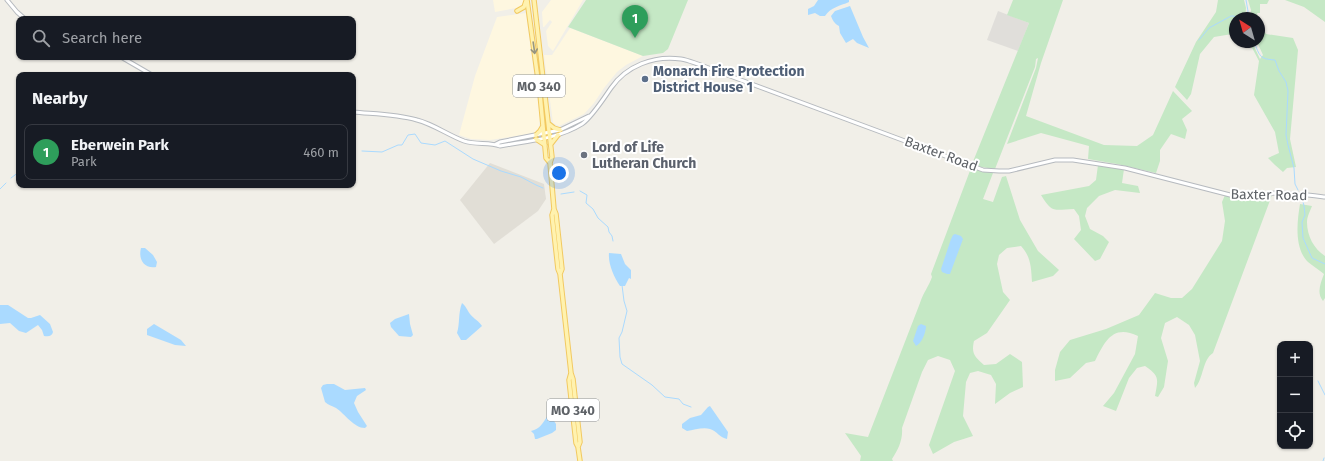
<!DOCTYPE html>
<meta charset="utf-8">
<style>
body{margin:0;font-family:"Fira Sans",sans-serif;background:#242831;color:#f1f3f6}
.controls{position:absolute;right:12px;bottom:12px;display:grid;overflow:hidden;border-radius:8px;box-shadow:0 1px 3px #0004}
.controls button{width:36px;height:36px;display:grid;place-items:center;padding:0;border:0;border-bottom:1px solid #363941;background:#171b24;color:#f1f3f6;font:20px sans-serif}
.compass{position:absolute;left:1229px;top:12px;width:36px;height:36px;border-radius:50%;background:#171b24;box-shadow:0 1px 3px #0004;rotate:323deg}
.you{position:absolute;left:559px;top:173px;width:14px;height:14px;margin:-10px;border:3px solid #fff;border-radius:50%;background:#1a73e8;box-shadow:0 0 0 6px #1a73e833}
.badge{display:grid;place-items:center;width:26px;height:26px;border-radius:50%;background:#2563eb;color:#fff;font-size:13px;font-weight:700}
.pin{position:absolute;translate:-50% -33px;filter:drop-shadow(0 1px 2px #0008)}
.pin::after{content:'';position:absolute;top:21px;width:14px;height:12px;background:inherit;clip-path:polygon(0 0,100% 0,50% 100%)}
.list{margin:0;padding:0;list-style:none}
h2{display:flex;justify-content:space-between;align-items:center;height:52px;margin:0;padding:0 16px;font-size:17px}
h2 small{font-size:13px;font-weight:400;color:#9ea1a6}
.list li{display:grid;grid-template-columns:26px 1fr auto;gap:12px;align-items:center;box-sizing:border-box;height:56px;margin:0 8px 8px;padding:0 8px;border:1px solid #363941;border-radius:8px}
.list b{display:block;font-size:15px;white-space:nowrap}
.list p{margin:0;font-size:13px;white-space:nowrap;color:#9ea1a6}
.list em{font-size:13px;font-style:normal;color:#9ea1a6}
.icon{flex:none;width:22px;height:22px;fill:none;stroke:currentColor;stroke-width:2;stroke-linecap:round;stroke-linejoin:round}
.map{position:relative;flex:none;width:1325px;height:461px;overflow:hidden}
.search{position:absolute;background:#171b24;box-shadow:0 1px 3px #0004;left:16px;top:16px;width:340px;height:44px;display:flex;align-items:center;gap:10px;box-sizing:border-box;padding:0 14px;border-radius:8px;color:#9ea1a6;font-size:15px}
.panel{position:absolute;background:#171b24;box-shadow:0 1px 3px #0004;left:16px;top:72px;width:340px;height:116px;border-radius:8px}
.map>svg:first-child{display:block}
.commercial{fill:#fef7e0}
.industrial{fill:#e0deda}
.education{fill:#e1ded6}
.green{fill:#c5e8c5}
.water{fill:#aadaff}
.lines{fill:none;stroke-linecap:round;stroke-linejoin:round}
.stream{stroke:#aadaff;stroke-width:1}
.secondary-casing{stroke:#b6babf;stroke-width:5}
.primary-casing{stroke:#f2c960;stroke-width:5.5}
.secondary{stroke:#fff;stroke-width:3}
.primary{stroke:#fff2af;stroke-width:3.5}
.oneway{stroke:#979581}
.service-dot{fill:#5c6f8a;stroke:#fff;stroke-width:1.5}
.worship-dot{fill:#6b7280;stroke:#fff;stroke-width:1.5}
.labels{text-anchor:middle;dominant-baseline:central;stroke-width:4;stroke-linejoin:round;paint-order:stroke}
.shield{fill:#fff;stroke:#8f9295;stroke-width:1}
.shield-label{font-size:13px;font-weight:bold;fill:#5f6368}
.service-label{font-size:14px;font-weight:bold;fill:#4e5e75;stroke:#fff;text-anchor:start}
.worship-label{font-size:14px;font-weight:bold;fill:#5b616d;stroke:#fff;text-anchor:start}
.street-label{font-size:14px;fill:#5f6368;stroke:#fff}
</style>
<div class="map">
<svg width="1325" height="461" viewBox="0 0 1325 461">
<rect width="100%" height="100%" fill="#f1efe8"/>
<!-- commercial -->
<path class="commercial" d="M493,0H524V4L522,7L495,12Z
M551,0H583L553,51L548,46L546,31L552,22L550,20L544,27H543L542,12Z
M526,13L540,118L539,128L535,133L490,140L471,139L459,135L475,76L497,17Z
M570,28L643,56L626,65L617,72L604,88L594,103L584,114L559,126L553,123L544,55H552Z"/>
<!-- industrial -->
<path class="industrial" d="M998,11L1029,23L1018,51L987,40Z"/>
<!-- education -->
<path class="education" d="M490,163L544,184L546,199L538,211L494,244L460,200Z"/>
<!-- green -->
<path class="green" d="M586,0H688L668,49L663,53L643,56L568,27Z
M1013,0H1063L1041,63L1026,116L1104,145L1137,146L1153,135L1173,91L1192,111L1182,119L1187,130L1185,139L1171,134L1160,150V161L1156,173L1117,164L1088,159L1089,146L1041,133L1007,144L1036,68L1038,58L1036,59L1035,67L995,169L981,167L972,164L1029,23L1007,15Z
M1218,0H1244L1246,8L1245,18H1235V35L1232,34L1214,37L1200,54L1191,94L1187,100L1175,87L1196,42L1216,12Z
M1248,0H1269L1267,4H1260V13H1257L1258,18H1250L1251,10Z
M1285,0H1325V22L1304,7Z
M1259,20L1266,34L1293,38L1298,50L1290,139L1296,167L1287,168L1283,172L1275,165L1268,158L1279,153L1275,132L1254,95L1259,61L1249,42H1252L1260,59L1263,55L1257,42H1259Z
M1098,165L1124,169L1122,183L1138,186L1140,193L1115,190L1099,196L1087,208L1085,216L1090,229L1103,236L1109,242L1100,259L1095,261L1074,239L1081,230L1079,216L1074,209C1053,210 1052,213 1041,195L1089,186L1096,180Z
M971,168L993,173L983,199L993,202L1002,177L1006,176L1020,220L1038,251L1059,270L1053,276L1032,282C1031,267 1031,257 1021,246L1007,248L999,255L997,264L1003,292L1010,300L987,333L974,341C971,354 975,357 984,365L996,364L1010,354L1022,362L1023,387L1010,393L995,404L996,384L991,375L978,371L970,373L966,382L963,416L973,436L954,442L933,454L929,445L955,371L950,360L938,356L928,360L922,372L902,428C903,440 898,450 892,459L893,461H860L861,456L845,433L868,437L920,303C923,293 929,286 932,277L931,274Z
M1225,195C1243,199 1254,199 1272,195L1213,353C1202,360 1204,378 1195,388L1194,383L1200,361L1195,335L1189,325L1177,317L1165,323L1161,338L1168,361L1164,387L1158,397L1155,396C1158,379 1160,376 1145,366L1137,368L1129,378L1116,411L1103,406L1114,393L1135,354L1138,336C1113,324 1105,341 1095,361L1086,363L1070,378L1055,381V370L1060,352L1070,340L1106,329L1139,315L1155,293L1171,298H1182L1192,289L1222,241L1225,221L1222,202Z
M1300,204L1312,206C1310,211 1307,217 1307,222C1307,236 1314,249 1325,256V298L1323,301C1316,293 1321,282 1324,274C1319,270 1313,266 1308,262C1294,248 1297,222 1300,204Z"/>
<!-- water -->
<path class="water" d="M818,0H849V2C840,6 831,7 825,16H820L815,13L808,15V9L814,6Z
M850,6L863,37L869,48L857,43L853,39L846,43L840,33L839,26C834,23 833,21 831,16L835,11Z
M955,234L961,236L963,239L950,274H947L942,272L941,269L951,239L953,235Z
M141,248H145L153,255L157,262L156,267C144,269 138,259 141,248Z
M609,253L621,254L625,264L631,270V279L629,278L625,286H620C614,277 608,264 609,253Z
M462,303C466,306 467,310 470,314C474,319 479,321 482,326L466,340H461L457,333C460,324 458,313 462,303Z
M0,305H8L28,318H31L40,315L50,324L53,332C52,336 49,337 44,336L42,330L38,325L26,333L19,331L10,323L0,324Z
M409,314L410,324L413,335L411,337L399,336L391,327L390,323L395,319Z
M154,324L181,340L186,346L175,345L147,335V329Z
M921,324L926,326C926,333 921,344 916,346L913,341L918,326Z
M327,384H334L345,390L365,388L366,390L357,396L354,403L358,412L367,426L365,428C354,428 345,414 336,408C333,406 328,405 325,402L321,388L323,385Z
M710,406L728,432L727,439C720,438 717,431 710,429C703,427 694,430 687,431L682,428V424L690,418L701,415L708,407Z
M548,415L551,416L556,424V430L552,433L537,439H535L534,434L531,431C540,429 543,423 548,415Z"/>
<g class="lines">
<!-- stream -->
<path class="stream" d="M1246,0L1248,11L1247,18
M1199,40L1209,28L1231,16H1234L1237,18
M1254,42C1260,56 1259,59 1275,60L1279,71L1286,82L1288,91L1286,135L1288,145L1294,168L1295,184L1298,190
M362,151L382,152L398,145H402L408,135L415,134L421,143L435,145L445,141L473,159L501,171L521,177L536,185L543,188
M11,178L19,172
M0,189L6,183
M580,191L587,195L586,203L593,209L598,218L608,227L609,232L612,236L613,241
M561,194L574,192
M1302,198L1304,206L1305,215L1302,222L1303,238L1312,258L1325,264
M622,285L624,301L627,311L622,332L619,338L620,357L622,364L652,385L665,397L679,399L683,404L691,407
M1318,381L1325,395
M1323,461L1324,458"/>
<!-- secondary casing -->
<g class="secondary-casing">
<path id="secondary" d="M7,0L17,12L25,19
M121,57L152,75
M353,112C374,114 396,114 417,120C433,124 448,135 464,141C476,145 489,142 500,146C528,141 558,139 582,124C592,117 604,98 611,88C626,66 654,55 681,59C687,60 692,62 698,64L983,170L999,171H1009L1055,160H1073L1125,168L1234,196C1250,198 1260,194 1275,193C1292,193 1308,195 1325,197
M496,144L500,142L560,130L589,116"/>
</g>
<!-- primary casing -->
<g class="primary-casing">
<path id="primary" d="M527,0L540,94L546,158L550,163
M534,0L552,157L550,163L554,209L552,215L558,269L560,274
M517,11L524,7L526,1
M549,124L554,128L560,130
M536,135L540,131L543,126
M536,139L545,145
M551,144L558,135
M554,209L556,214L562,269L560,274L571,373L569,380L576,443L578,447
M571,373L573,379L580,442L578,447L580,461"/>
</g>
<!-- secondary -->
<use href="#secondary" class="secondary"/>
<!-- primary -->
<use href="#primary" class="primary"/>
</g>
<!-- one-way arrows -->
<defs><path id="oneway-shaft" d="M-6 0H5M1.5-3L5.5 0L1.5 3" fill="none" stroke-width="1.6" stroke-linecap="round" stroke-linejoin="round"/></defs>
<use class="oneway" href="#oneway-shaft" transform="translate(534 48) rotate(82)"/>
<!-- markers -->
<circle class="service-dot" cx="645" cy="79" r="4"/>
<circle class="worship-dot" cx="584" cy="155" r="4"/>
<g class="labels">
<!-- shield labels -->
<g class="shield">
<rect x="513" y="75" width="52" height="22" rx="3"/>
<rect x="547" y="399" width="52" height="22" rx="3"/>
</g>
<g class="shield-label">
<text x="539" y="86">MO 340</text>
<text x="573" y="410">MO 340</text>
</g>
<!-- service labels -->
<g class="service-label">
<text x="653" y="71">Monarch Fire Protection<tspan x="653" dy="16">District House 1</tspan></text>
</g>
<!-- worship labels -->
<g class="worship-label">
<text x="592" y="147">Lord of Life<tspan x="592" dy="16">Lutheran Church</tspan></text>
</g>
<!-- street labels -->
<g class="street-label">
<text transform="translate(941 154) rotate(20)">Baxter Road</text>
<text transform="translate(1269 195) rotate(1)">Baxter Road</text>
</g>
</g>
</svg>
<div class="controls">
<button>+</button>
<button>−</button>
<button><svg class="icon" aria-label="locate" viewBox="0 0 24 24"><circle cx="12" cy="12" r="6"/><path d="M12 2v4M12 18v4M2 12h4M18 12h4"/></svg></button>
</div>
<svg class="compass" viewBox="-18 -18 36 36"><path d="M0-13l5 13h-10z" fill="#e53935"/><path d="M0 13l5-13h-10z" fill="#9ea1a6"/></svg>
<div class="you"></div>
<div class="pin badge" style="left:635px;top:38px;background:#2e9e5b">1</div>
<div class="search"><svg class="icon" aria-label="search" viewBox="0 0 24 24"><circle cx="10" cy="10" r="6"/><path d="M15 15l6 6"/></svg>Search here</div>
<section class="panel">
<h2>Nearby<small></small></h2>
<ul class="list">
<li><span class="badge" style="background:#2e9e5b">1</span><div><b>Eberwein Park</b><p>Park</p></div><em>460 m</em></li>
</ul>
</section>
</div>
